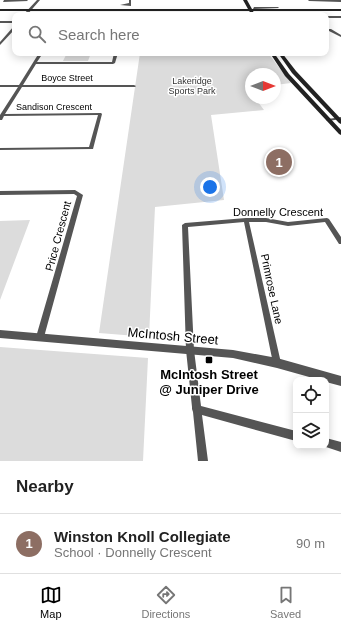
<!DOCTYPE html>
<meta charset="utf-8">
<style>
body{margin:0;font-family:Helvetica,sans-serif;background:#f6f6f6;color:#222}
.controls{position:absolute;right:12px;bottom:12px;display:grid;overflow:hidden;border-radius:8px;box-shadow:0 2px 10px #0003}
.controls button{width:36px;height:36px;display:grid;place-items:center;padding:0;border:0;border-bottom:1px solid #e0e0e0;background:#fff;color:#222;font:20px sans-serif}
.compass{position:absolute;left:245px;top:68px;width:36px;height:36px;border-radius:50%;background:#fff;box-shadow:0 2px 10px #0003;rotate:90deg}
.you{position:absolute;left:210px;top:187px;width:14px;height:14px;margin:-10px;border:3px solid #fff;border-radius:50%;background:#1a73e8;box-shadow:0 0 0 6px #1a73e833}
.badge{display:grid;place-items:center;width:26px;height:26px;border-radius:50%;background:#000;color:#fff;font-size:13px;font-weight:700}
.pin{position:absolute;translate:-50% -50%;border:2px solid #fff;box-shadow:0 1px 4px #0006}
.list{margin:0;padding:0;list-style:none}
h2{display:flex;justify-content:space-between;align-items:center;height:52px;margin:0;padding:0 16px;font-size:17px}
h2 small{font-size:13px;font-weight:400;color:#767676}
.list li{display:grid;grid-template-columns:26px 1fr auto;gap:12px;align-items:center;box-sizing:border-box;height:60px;padding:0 16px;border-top:1px solid #e0e0e0}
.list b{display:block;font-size:15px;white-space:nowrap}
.list p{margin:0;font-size:13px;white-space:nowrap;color:#767676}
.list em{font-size:13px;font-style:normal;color:#767676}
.icon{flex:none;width:22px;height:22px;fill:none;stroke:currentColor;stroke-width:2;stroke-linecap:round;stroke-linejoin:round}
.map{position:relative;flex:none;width:341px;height:461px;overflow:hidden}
.search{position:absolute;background:#fff;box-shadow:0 2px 10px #0003;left:12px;right:12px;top:12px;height:44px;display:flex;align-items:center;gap:10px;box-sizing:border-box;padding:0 14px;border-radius:8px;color:#767676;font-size:15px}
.sheet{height:112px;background:#fff}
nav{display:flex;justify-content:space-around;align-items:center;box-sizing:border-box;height:56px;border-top:1px solid #e0e0e0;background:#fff;font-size:11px;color:#767676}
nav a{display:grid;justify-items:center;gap:2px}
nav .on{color:#000}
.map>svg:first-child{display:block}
.green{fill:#dcdcdc}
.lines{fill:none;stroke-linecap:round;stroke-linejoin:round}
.minor{fill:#555;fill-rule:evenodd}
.tertiary{fill:#555;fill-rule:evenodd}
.secondary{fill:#222;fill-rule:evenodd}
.poi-dot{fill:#000;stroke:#fff;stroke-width:1.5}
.labels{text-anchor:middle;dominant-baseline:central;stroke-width:3;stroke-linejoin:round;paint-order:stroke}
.far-street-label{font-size:9px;fill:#000;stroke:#fff}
.far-park-label{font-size:9px;fill:#333;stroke:#fff}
.street-label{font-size:11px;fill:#000;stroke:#fff}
.near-street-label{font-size:13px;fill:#000;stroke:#fff}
.near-poi-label{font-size:13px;font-weight:bold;fill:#000;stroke:#fff}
</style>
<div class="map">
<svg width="341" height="461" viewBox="0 0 341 461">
<rect width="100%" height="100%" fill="#fff"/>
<!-- green -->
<path class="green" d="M67,53H91L88,61H63Z
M140,53H268L291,83L275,85V74H251V87L248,88L251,92V98H255L264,110L211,115L224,200L155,207L149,337L99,333Z
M30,220L0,300V221Z
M0,347L148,358L143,461H0Z"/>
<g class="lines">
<!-- minor -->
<path class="minor" d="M4,0H27L28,1L3,2Z
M129,0H131V6L120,5L129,3Z
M308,0H341V2L309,1Z
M326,16H341V18H326Z
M0,21H15V23H0Z
M326,29H331L341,35V37L329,31H326Z
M39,53H43L37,62H112L114,53H118L115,63L113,64H36L23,85H134L136,86L135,87H22L5,114L101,113L102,114L93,149L0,150V148L89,147L98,115L4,116L2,120H0V115L18,87H0V85H19Z
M75,190L83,195L44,337L43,339L40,341L37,339L36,337L77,196L74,194L0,195V191Z
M246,218H266L288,222L327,218L329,219L341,237V244H339L325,222L288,226L266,222H249L281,363L280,366L277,367L274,366L273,363L244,222L188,227L194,350L201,406L296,431V441L202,415L208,461H198L193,412L192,409V407L186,350L182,225L185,223Z
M326,438L341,442V452L323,446H326Z"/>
<!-- tertiary -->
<path class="tertiary" d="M37,0H40L27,15H23Z
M254,7H278L279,8L253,9Z
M14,26H15V29L0,45V42Z
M341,117V119L328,121L326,120L328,119Z
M0,330L233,350L277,358L341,376V386L326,382V380H320L277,368L233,358L0,338Z"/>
<!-- secondary -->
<path class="secondary" d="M243,0H247L252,9H341V11H253L254,13L252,14L249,11H0V9H248Z
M270,53H274L289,74L341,130V135L339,134L285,76Z
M278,53H282L296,71L341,119V124L339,123L292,73Z"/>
</g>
<!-- markers -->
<rect class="poi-dot" x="205" y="356" width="8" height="8" rx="2"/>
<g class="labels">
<!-- far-street labels -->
<g class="far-street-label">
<text x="67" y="78">Boyce Street</text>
<text x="54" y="107">Sandison Crescent</text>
</g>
<!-- far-park labels -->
<g class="far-park-label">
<text x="192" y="81">Lakeridge<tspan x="192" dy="10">Sports Park</tspan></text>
</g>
<!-- street labels -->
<g class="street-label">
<text x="278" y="212">Donnelly Crescent</text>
<text transform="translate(58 236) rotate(-75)">Price Crescent</text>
<text transform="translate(272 289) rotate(78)">Primrose Lane</text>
</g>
<!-- near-street labels -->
<g class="near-street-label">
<text transform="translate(173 336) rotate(5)">McIntosh Street</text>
</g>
<!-- near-poi labels -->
<g class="near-poi-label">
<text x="209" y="374">McIntosh Street<tspan x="209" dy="15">@ Juniper Drive</tspan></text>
</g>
</g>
</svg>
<div class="controls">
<button><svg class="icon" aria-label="locate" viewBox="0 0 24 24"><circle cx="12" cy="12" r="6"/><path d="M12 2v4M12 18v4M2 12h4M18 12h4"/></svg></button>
<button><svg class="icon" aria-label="layers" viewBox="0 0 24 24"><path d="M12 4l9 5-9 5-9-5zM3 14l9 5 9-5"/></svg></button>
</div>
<svg class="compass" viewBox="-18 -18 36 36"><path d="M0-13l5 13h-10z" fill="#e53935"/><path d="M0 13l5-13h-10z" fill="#767676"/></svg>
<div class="you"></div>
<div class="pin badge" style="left:279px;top:162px;background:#8d6e63">1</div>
<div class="search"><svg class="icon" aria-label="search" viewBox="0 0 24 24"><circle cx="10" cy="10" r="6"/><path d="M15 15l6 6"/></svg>Search here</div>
</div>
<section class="sheet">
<h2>Nearby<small></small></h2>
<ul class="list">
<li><span class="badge" style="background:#8d6e63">1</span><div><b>Winston Knoll Collegiate</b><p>School · Donnelly Crescent</p></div><em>90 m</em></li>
</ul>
</section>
<nav>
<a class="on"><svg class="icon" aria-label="map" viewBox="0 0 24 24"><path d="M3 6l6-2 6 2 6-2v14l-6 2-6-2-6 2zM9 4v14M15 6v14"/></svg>Map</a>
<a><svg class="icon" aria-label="directions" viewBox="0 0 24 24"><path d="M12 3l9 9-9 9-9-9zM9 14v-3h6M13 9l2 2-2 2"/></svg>Directions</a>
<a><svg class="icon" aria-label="saved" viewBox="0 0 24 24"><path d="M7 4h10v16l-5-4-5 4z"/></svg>Saved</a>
</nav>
